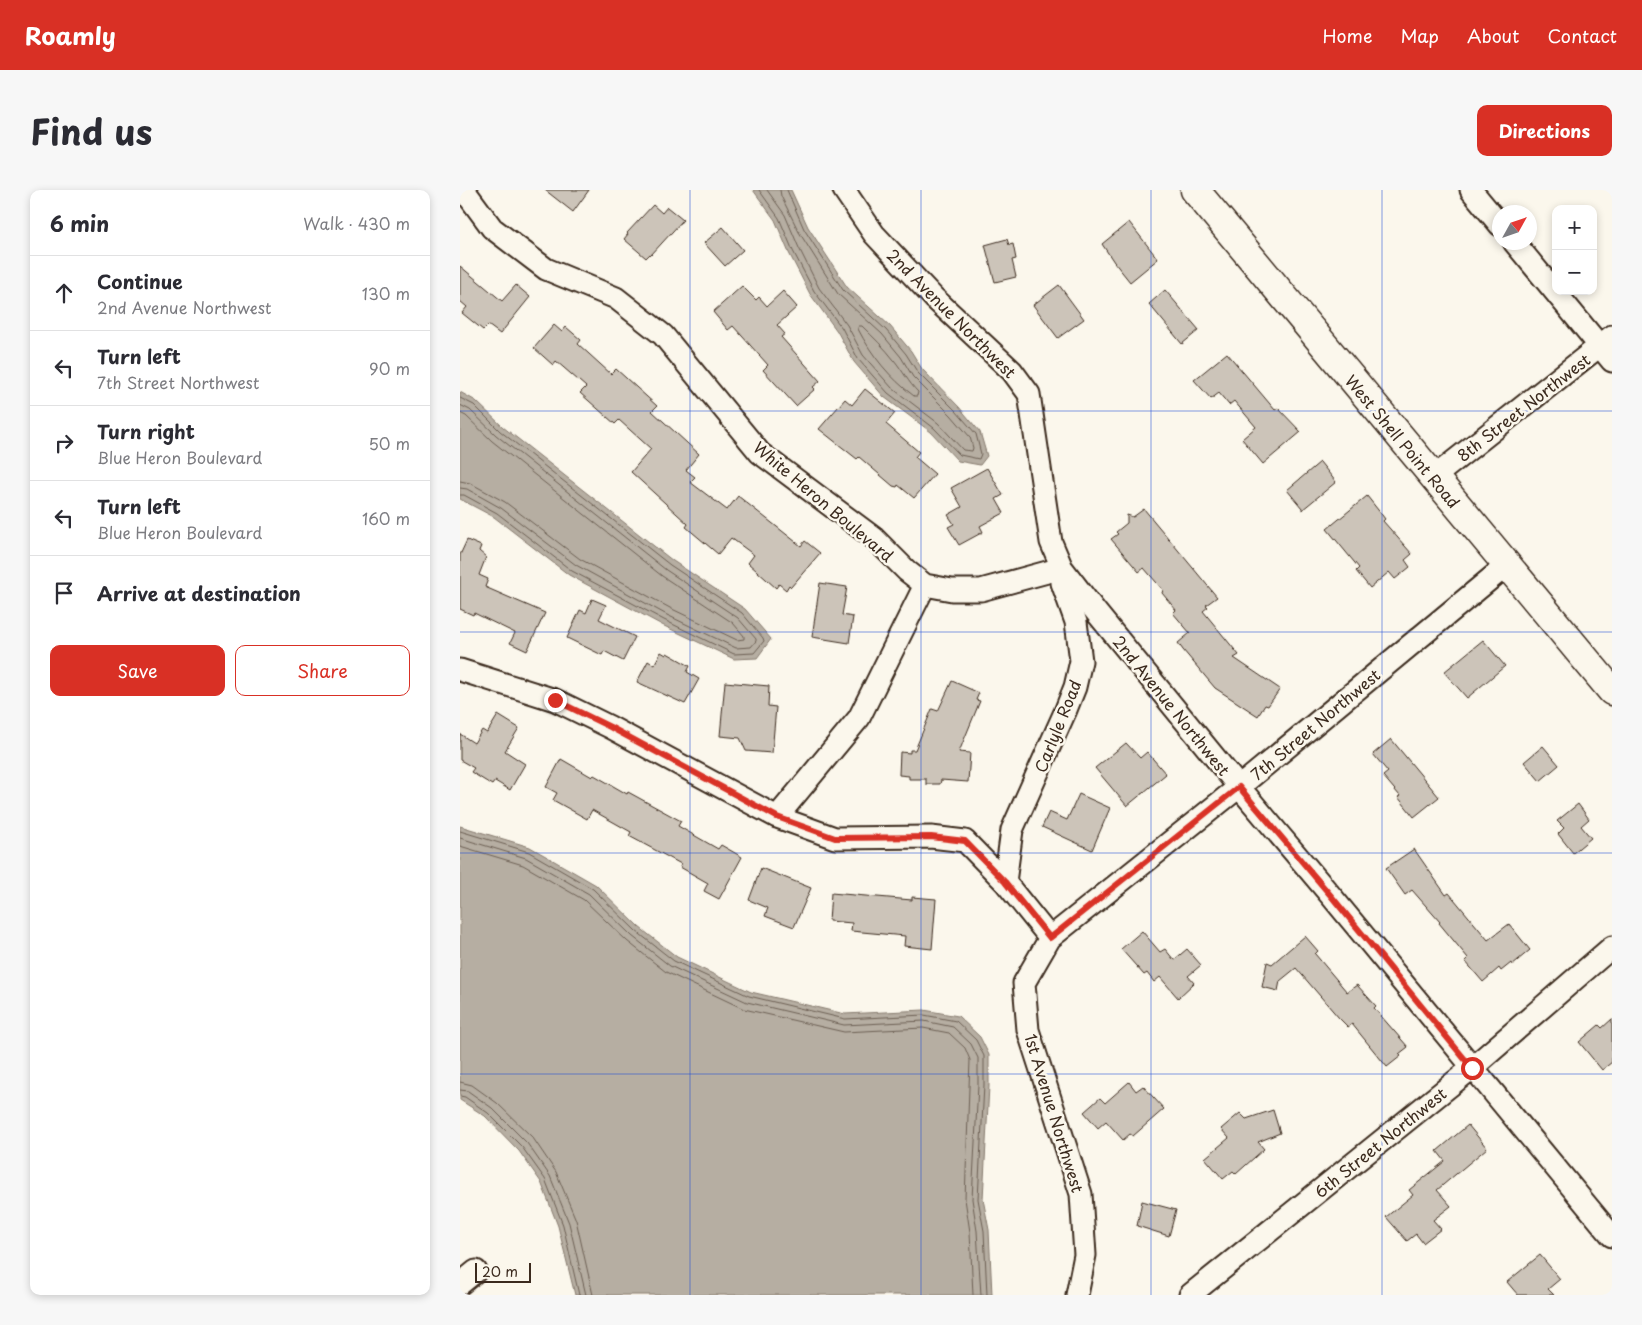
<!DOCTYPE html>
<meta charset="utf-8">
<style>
body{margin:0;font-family:"Playpen Sans",sans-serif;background:#f7f7f7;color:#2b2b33}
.controls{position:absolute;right:15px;top:15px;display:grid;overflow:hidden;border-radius:10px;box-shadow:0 2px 8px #0003}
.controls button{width:45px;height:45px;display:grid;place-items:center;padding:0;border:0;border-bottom:1px solid #e1e1e2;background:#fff;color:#2b2b33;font:25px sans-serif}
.compass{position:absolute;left:1032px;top:15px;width:45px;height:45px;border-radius:50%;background:#fff;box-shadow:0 2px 8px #0003;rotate:50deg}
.scale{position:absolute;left:15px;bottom:12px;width:56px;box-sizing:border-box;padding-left:5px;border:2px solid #3b2a1e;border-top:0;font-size:14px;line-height:18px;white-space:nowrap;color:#3b2a1e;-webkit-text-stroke:4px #fbf7ec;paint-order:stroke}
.stop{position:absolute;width:15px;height:15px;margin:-11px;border:4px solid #d93025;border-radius:50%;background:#fff}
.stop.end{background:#d93025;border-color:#fff;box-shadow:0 1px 5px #0008}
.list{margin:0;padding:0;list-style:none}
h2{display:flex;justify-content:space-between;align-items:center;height:65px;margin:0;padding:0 20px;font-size:21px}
h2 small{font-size:16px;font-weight:400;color:#7c7c81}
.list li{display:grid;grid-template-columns:32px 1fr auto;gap:15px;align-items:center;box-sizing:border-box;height:75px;padding:0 20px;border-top:1px solid #e1e1e2}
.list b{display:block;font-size:19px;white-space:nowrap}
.list p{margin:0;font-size:16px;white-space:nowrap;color:#7c7c81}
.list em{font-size:16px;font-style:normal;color:#7c7c81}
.actions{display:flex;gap:10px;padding:15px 20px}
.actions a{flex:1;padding:11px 0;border:1px solid #d93025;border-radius:10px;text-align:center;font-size:18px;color:#d93025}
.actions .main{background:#d93025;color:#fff}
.icon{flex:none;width:28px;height:28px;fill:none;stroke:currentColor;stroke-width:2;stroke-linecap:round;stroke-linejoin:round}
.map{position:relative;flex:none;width:1152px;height:1105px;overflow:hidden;border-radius:10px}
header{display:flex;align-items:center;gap:30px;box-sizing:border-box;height:70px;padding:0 25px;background:#d93025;color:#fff}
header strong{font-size:24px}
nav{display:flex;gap:28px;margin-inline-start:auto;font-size:18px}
.intro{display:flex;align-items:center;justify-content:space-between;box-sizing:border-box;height:120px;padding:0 30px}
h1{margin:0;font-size:35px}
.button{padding:12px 22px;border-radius:10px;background:#d93025;color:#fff;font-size:18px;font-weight:700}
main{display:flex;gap:30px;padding:0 30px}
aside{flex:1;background:#fff;border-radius:10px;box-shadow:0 2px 8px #0003}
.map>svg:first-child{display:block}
.water{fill:#b6aea2;stroke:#85796d}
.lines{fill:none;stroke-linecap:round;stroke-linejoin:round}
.shore{stroke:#6c5f53;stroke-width:1}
.building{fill:#ccc4b9;stroke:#3b2a1e}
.minor-casing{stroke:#3b2a1e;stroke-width:25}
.tertiary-casing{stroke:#3b2a1e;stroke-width:31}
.minor{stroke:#fbf7ec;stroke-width:21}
.tertiary{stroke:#fbf7ec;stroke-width:28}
.route{stroke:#d93025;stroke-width:6}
.grid{fill:none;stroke:#1d4ed8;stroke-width:1;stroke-opacity:0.55}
.labels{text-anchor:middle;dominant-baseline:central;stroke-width:5;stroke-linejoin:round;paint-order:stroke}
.street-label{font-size:16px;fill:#3b2a1e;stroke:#fbf7ec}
</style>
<header>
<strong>Roamly</strong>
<nav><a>Home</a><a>Map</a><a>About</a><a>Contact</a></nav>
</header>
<div class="intro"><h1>Find us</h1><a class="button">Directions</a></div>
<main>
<aside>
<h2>6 min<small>Walk · 430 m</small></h2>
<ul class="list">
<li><svg class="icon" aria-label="ahead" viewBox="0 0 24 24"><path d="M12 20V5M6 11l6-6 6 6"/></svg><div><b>Continue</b><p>2nd Avenue Northwest</p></div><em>130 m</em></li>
<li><svg class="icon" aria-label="left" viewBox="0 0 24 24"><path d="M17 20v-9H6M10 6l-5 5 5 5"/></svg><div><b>Turn left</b><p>7th Street Northwest</p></div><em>90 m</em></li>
<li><svg class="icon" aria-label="right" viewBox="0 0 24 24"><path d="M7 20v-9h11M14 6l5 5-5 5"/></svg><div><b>Turn right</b><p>Blue Heron Boulevard</p></div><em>50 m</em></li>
<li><svg class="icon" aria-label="left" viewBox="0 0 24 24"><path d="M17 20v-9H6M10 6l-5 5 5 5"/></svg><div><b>Turn left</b><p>Blue Heron Boulevard</p></div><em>160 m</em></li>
<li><svg class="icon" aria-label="arrive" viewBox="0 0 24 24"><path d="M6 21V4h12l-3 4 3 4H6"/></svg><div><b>Arrive at destination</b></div></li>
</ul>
<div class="actions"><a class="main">Save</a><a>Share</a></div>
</aside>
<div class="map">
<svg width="1152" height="1105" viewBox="0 0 1152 1105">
<rect width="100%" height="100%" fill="#fbf7ec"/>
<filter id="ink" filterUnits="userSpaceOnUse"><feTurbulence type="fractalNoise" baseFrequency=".02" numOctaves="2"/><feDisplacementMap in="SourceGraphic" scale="10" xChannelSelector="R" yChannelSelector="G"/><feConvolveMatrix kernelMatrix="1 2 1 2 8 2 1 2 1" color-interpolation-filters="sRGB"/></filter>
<g filter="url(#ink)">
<!-- water -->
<path class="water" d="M293,0H331L348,37L387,97L430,136L451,161L462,179L499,217L520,242L527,266L520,275L498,271L471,242L424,207L394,172L377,141L350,104L329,63L315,30Z
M0,202L16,211L43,237L213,371L285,419L311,449L297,468L274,469L202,435L109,385L34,327L0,309Z
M0,636L70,657L136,695L179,737L217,767L291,802L385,824L464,820L498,826L520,847L529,865V896L523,1009L529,1040L532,1105H115L98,1036L81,992L59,961L25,926L0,910Z"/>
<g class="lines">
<!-- shore -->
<path class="shore" d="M299,0L319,28L333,61L354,101L382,138L398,169L428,203L474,238L500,265L519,269L521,264L516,244L496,221L458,183L446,164L426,140L383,100L344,39L327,0
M307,0L325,25L339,58L359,98L387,135L403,165L432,198L478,233L503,260L512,261L513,258L510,247L491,225L453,187L441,167L422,144L378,104L339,42L321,6L320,0
M399,136H402C413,147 425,158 434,170C443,181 448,192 458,202L457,206H454C430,188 412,166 398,139Z
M0,208L14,215L40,241L210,375L282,423L303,448L304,451L294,463L274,464L204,430L112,381L37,323L4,305H0
M0,215L10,220L36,245L206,380L278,428L296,449V451L291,457L276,458L207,425L116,375L41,318L7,299L0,298
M0,223L6,226L32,251L202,386L273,433L284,446V449L277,450L210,418L120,369L45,312L10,293L0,291
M0,641L69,662L133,699L176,741L214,771L289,806L385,829L464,825L496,831L516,850L524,866V895L518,1009L524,1041L527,1105
M0,648L66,668L129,704L172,746L210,776L287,812L384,835L464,831L493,837L511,854L518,868V895L512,1009L517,1041L521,1105
M0,656L63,675L124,710L167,751L206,782L284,819L384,842L463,838L489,843L505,858L510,870L505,1009L510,1042L513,1105
M0,892L12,895L37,913L73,948L96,982L116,1030L133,1105
M0,900L8,901L32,918L67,953L90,986L109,1033L126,1105
M0,906L5,907L28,923L62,957L85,989L103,1035L119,1105"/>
</g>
<!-- building -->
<path class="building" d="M85,0H129L113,22Z
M193,15L202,23L207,17L223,30L191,65L190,64L186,68L164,49L168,44L167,43Z
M669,32L698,69L670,92L654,72L642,54Z
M263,37L283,60L265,76L244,53Z
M547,49L549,55L553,54L556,69L552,70L556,87L535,92L525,55Z
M0,76L42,111L56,95L70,107L40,144L28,135L23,140L2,123L7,117L0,111Z
M599,95L624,129L598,148L573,115Z
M282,96L296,110L299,107L307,116L323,101L337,117L317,135L325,144L321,147L360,191L353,197L355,199L336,216L303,180L308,175L273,136L268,140L253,122Z
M705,100L739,140L722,154L689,114Z
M94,135L102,142L106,137L121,150L118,154L151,184L156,179L197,216L192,221L239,264L226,280L235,287L230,292L267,320L278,306L341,356L345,351L360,363L331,397L329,395L326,400L319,394L316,398L288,373L294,365L271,348L258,364L226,337L228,334L171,282L191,259L159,230L155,234L120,203L126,197L96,171L93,175L74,158Z
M767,163L815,220L818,218L841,242L803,274L782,249L796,237L774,211L769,215L759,203L751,209L734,190Z
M405,199L435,223L426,234L459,262L455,267L475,284L454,308L438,295L437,297L433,296L399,267L397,269L359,239L385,209L392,215Z
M860,272L876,292L842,320V318L827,300Z
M527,278L543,305L536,309L544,323L520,336L523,342L499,355L488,337L494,334L488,325L502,317L491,298Z
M907,306L922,325L925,329L923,331L952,364L945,370L950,377L935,389L929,382L910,398L896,381L899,378L867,339Z
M684,319L757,407L746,415L748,417L743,421L779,465L774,468L820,499L808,516L805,515L798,526L755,498L723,460L718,453L730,443L713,423L716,420L702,403L703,400L684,378L679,382L651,349L658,344L656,342L667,333V325L673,327Z
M7,350L21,356L19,361L26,367L19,385L28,389L25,397L85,423L67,461L50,453L55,443L14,423L13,425L0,419V365Z
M360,393L387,397L382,425L393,427L389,453L352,447Z
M132,409L146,415L139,429L175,447L163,471L144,461L142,465L107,448L120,420L126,423Z
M1023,450L1045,476L1007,508L984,482Z
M201,462L206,465L207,463L230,476L227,482L239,489L225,514L177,492L188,471L194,475Z
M492,491L519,503L516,510L520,511L499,562L510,563L508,592L481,590L480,594H466V589H449V586L439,585L440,562L450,563V560H455L472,519L478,521Z
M265,492L309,496L308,516L316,517L312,563L286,561L280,548L260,546Z
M38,525L59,538L45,561L65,574L50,600L35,591L32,595L11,582L14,578L0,570V544L14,553L22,540L27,543Z
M931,549L979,607L954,627L938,607L940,606L923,586L928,582L913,564Z
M666,553L680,568L687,562L706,584L667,616L635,578Z
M1083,556L1099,575L1080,591L1064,572Z
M101,569L132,587L134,585L167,604L168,602L221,631L218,636L258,659L261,655L282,667L259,709L244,701L248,693L220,677L221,674L169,646L171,642L132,620L127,629L93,610L97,603L86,597Z
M619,604L650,618L632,660L582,637L589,622L607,630Z
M1118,614L1129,629L1121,636L1131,648L1113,663L1098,644L1104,638L1097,631Z
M954,659L986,705L989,703L1028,750L1049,734L1070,760L1052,775L1051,773L1041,781L1039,778L1023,792L1005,771L1008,768L979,733L980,732L952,700L945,705L926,678Z
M301,678L351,698L334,737L305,726L308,718L289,710Z
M371,703L452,710V707L476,709L472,759L444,756L445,746L391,741L392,733L369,731Z
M682,741L700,762L705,759L714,770L727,759L741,775L728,786L734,793L718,808L700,787L694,792L687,783L684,785L661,759Z
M845,746L858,761L855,764L887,802L897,795L916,816L914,818L948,857L939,864L941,866L927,877L892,834L888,837L879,828L836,778L820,791L818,801L802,797L807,772L812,774Z
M1152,829V872L1142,880L1119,852L1139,835L1142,838Z
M669,892L676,901L683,896L704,919L673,946L670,944L663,950L646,931L638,938L624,922L640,908L645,913Z
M813,920L820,943L798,952L804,959L776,984L773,981L763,989L745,968L769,948L761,939L780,923L786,929Z
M1008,935L1027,958L977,1000L991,1016L973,1030L981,1039L963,1053L956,1044L947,1051L926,1027L953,1005L949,1000L985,971L977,961Z
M682,1011L716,1020L709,1046L677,1036Z
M1080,1065L1100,1089L1088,1099L1094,1105H1058L1047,1092Z"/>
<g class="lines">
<!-- minor casing -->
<g class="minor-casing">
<path id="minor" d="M4,0L32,38L86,79L156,108L203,145L300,263L414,348L447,381L465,395L492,400H521L602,378V393L616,432L621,471L615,497L605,522L552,640L545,692
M384,0L414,44L474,108L552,181L569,204L591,352L602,378L636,422L779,597L872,707L1152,1046
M1011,0L1040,35
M1054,52L1152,171
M974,287L1152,146
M0,480L95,510L150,537L317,627L375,648L471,647L505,651L545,692L590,748
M317,627L399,528L465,395
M0,1094L16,1081
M617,1105L625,1065L621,1004L568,840L564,793L590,748L779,597L1047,375
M730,1105L1012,878L1152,757"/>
</g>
<!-- tertiary casing -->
<g class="tertiary-casing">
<path id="tertiary" d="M735,0L1152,501"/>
</g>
<!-- minor -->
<use href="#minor" class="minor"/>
<!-- tertiary -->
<use href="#tertiary" class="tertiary"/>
</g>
</g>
<g class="lines" filter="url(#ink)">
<!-- route -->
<path class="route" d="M95,510L150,537L317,627L375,648L471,647L505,651L545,692L590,748L779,597L872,707L1012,878"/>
</g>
<!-- grid -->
<path class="grid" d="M230,0V1105M461,0V1105M691,0V1105M922,0V1105M0,221H1152M0,442H1152M0,663H1152M0,884H1152"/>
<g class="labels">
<!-- street labels -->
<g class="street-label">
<text transform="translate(492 123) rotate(45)">2nd Avenue Northwest</text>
<text transform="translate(1063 217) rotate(-38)">8th Street Northwest</text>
<text transform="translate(943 251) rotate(50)">West Shell Point Road</text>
<text transform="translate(364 311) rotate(40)">White Heron Boulevard</text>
<text transform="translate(712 515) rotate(51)">2nd Avenue Northwest</text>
<text transform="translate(855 534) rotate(-40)">7th Street Northwest</text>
<text transform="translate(597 536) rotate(-68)">Carlyle Road</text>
<text transform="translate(595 923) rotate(73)">1st Avenue Northwest</text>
<text transform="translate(920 952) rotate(-39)">6th Street Northwest</text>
</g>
</g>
</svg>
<div class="controls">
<button>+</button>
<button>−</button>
</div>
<svg class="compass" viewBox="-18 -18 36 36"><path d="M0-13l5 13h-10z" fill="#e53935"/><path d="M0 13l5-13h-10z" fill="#7c7c81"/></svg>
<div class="scale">20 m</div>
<div class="stop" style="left:1012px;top:878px"></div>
<div class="stop end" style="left:95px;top:510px"></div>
</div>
</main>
